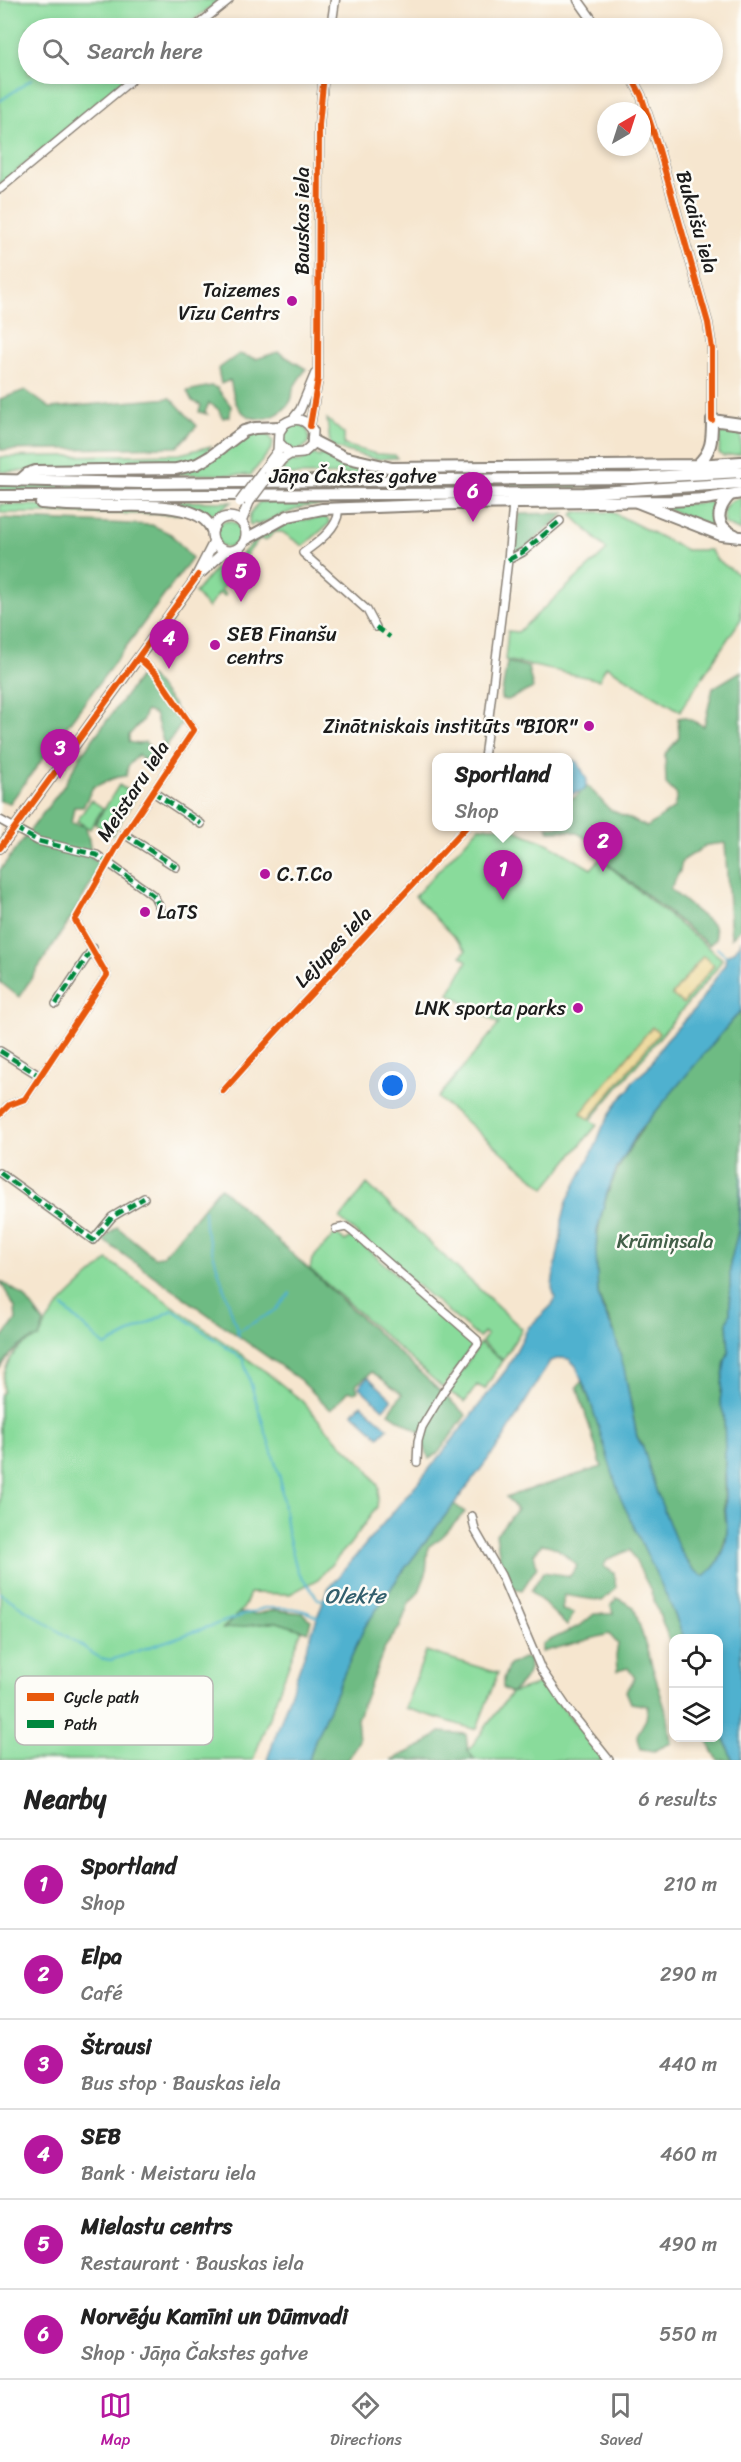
<!DOCTYPE html>
<meta charset="utf-8">
<style>
body{margin:0;font-family:Sriracha,sans-serif;background:#f2f2f2;color:#222}
.controls{position:absolute;right:18px;bottom:18px;display:grid;overflow:hidden;border-radius:12px;box-shadow:0 3px 9px #0003}
.controls button{width:54px;height:54px;display:grid;place-items:center;padding:0;border:0;border-bottom:2px solid #e0e0e0;background:#fff;color:#222;font:30px sans-serif}
.compass{position:absolute;left:597px;top:102px;width:54px;height:54px;border-radius:50%;background:#fff;box-shadow:0 3px 9px #0003;rotate:39deg}
.you{position:absolute;left:393px;top:1086px;width:21px;height:21px;margin:-15px;border:4px solid #fff;border-radius:50%;background:#1a73e8;box-shadow:0 0 0 9px #1a73e833}
.badge{display:grid;place-items:center;width:39px;height:39px;border-radius:50%;background:#b5179e;color:#fff;font-size:20px;font-weight:700}
.pin{position:absolute;translate:-50% -50px;filter:drop-shadow(0 2px 3px #0008)}
.pin::after{content:'';position:absolute;top:32px;width:21px;height:18px;background:inherit;clip-path:polygon(0 0,100% 0,50% 100%)}
.popup{position:absolute;left:432px;top:753px;width:141px;height:78px;box-sizing:border-box;display:grid;place-content:center;border-radius:12px;background:#fff;filter:drop-shadow(0 2px 4px #0005);font-size:20px;white-space:nowrap;color:#767676}
.popup b{font-size:22px;color:#222}
.popup::after{content:'';position:absolute;left:50%;top:100%;margin-left:-12px;border:12px solid transparent;border-top-color:#fff}
.list{margin:0;padding:0;list-style:none}
h2{display:flex;justify-content:space-between;align-items:center;height:78px;margin:0;padding:0 24px;font-size:26px}
h2 small{font-size:20px;font-weight:400;color:#767676}
.list li{display:grid;grid-template-columns:39px 1fr auto;gap:18px;align-items:center;box-sizing:border-box;height:90px;padding:0 24px;border-top:2px solid #e0e0e0}
.list b{display:block;font-size:22px;white-space:nowrap}
.list p{margin:0;font-size:20px;white-space:nowrap;color:#767676}
.list em{font-size:20px;font-style:normal;color:#767676}
.icon{flex:none;width:33px;height:33px;fill:none;stroke:currentColor;stroke-width:2;stroke-linecap:round;stroke-linejoin:round}
.map{position:relative;flex:none;width:741px;height:1760px;overflow:hidden}
.search{position:absolute;background:#fff;box-shadow:0 3px 9px #0003;left:18px;right:18px;top:18px;height:66px;display:flex;align-items:center;gap:15px;box-sizing:border-box;padding:0 21px;border-radius:33px;color:#767676;font-size:22px}
.sheet{height:618px;background:#fff}
nav{display:flex;justify-content:space-around;align-items:center;box-sizing:border-box;height:84px;border-top:2px solid #e0e0e0;background:#fff;font-size:16px;color:#767676}
nav a{display:grid;justify-items:center;gap:3px}
nav .on{color:#b5179e}
.map>svg:first-child{display:block}
.green{fill:#89db9b;stroke:#527c5c;stroke-width:1.5}
.forest{fill:#6ebb83;stroke:#456c50;stroke-width:1.5}
.sand{fill:#eeda9e;stroke:#857b5d;stroke-width:1.5}
.water{fill:#50b1cf;stroke:#366676;stroke-width:1.5}
.lines{fill:none;stroke-linecap:round;stroke-linejoin:round}
.stream{stroke:#50b1cf;stroke-width:2}
.minor-casing{stroke:#898176;stroke-width:10}
.tertiary-casing{stroke:#898176;stroke-width:11}
.secondary-casing{stroke:#898176;stroke-width:12}
.primary-casing{stroke:#898176;stroke-width:14}
.trunk-casing{stroke:#898176;stroke-width:14}
.minor{stroke:#fff;stroke-width:7}
.tertiary{stroke:#fff;stroke-width:8}
.secondary{stroke:#fff;stroke-width:9}
.primary{stroke:#fff;stroke-width:10}
.trunk{stroke:#fff;stroke-width:10}
.secondary-bridge-casing{stroke:#898176;stroke-width:12;stroke-linecap:butt}
.secondary-bridge{stroke:#fff;stroke-width:9}
.quiet{stroke:#00873e;stroke-width:4.5;stroke-dasharray:9 4.5;stroke-linecap:butt}
.cycleway-casing{stroke:#fdfcf7;stroke-width:10}
.cycleway{stroke:#e8590c;stroke-width:6}
.poi-dot{fill:#b5179e;stroke:#fdfcf7;stroke-width:2}
.labels{text-anchor:middle;dominant-baseline:central;stroke-width:5;stroke-linejoin:round;paint-order:stroke}
.street-label{font-size:20px;fill:#1c1c1c;stroke:#fdfcf7}
.poi-label{font-size:20px;fill:#1c1c1c;stroke:#fdfcf7;text-anchor:end}
.park-label{font-size:20px;fill:#425f48;stroke:#fdfcf7}
.water-label{font-size:21px;font-style:italic;fill:#335f6d;stroke:#fdfcf7}
.key{fill:#fdfcf7;stroke:#bab9b5;stroke-width:1.5}
.key-label{font-size:16px;fill:#1c1c1c}
</style>
<div class="map">
<svg width="741" height="1760" viewBox="0 0 741 1760">
<rect width="100%" height="100%" fill="#fdfcf7"/>
<filter id="ink" filterUnits="userSpaceOnUse"><feTurbulence type="fractalNoise" baseFrequency=".0167" numOctaves="2"/><feDisplacementMap in="SourceGraphic" scale="12" xChannelSelector="R" yChannelSelector="G"/><feConvolveMatrix kernelMatrix="1 2 1 2 8 2 1 2 1" color-interpolation-filters="sRGB"/></filter>
<filter id="wash" filterUnits="userSpaceOnUse"><feTurbulence type="fractalNoise" baseFrequency=".008" numOctaves="4" result="noise"/><feDisplacementMap in="SourceGraphic" scale="24" xChannelSelector="R" yChannelSelector="G"/><feGaussianBlur stdDeviation="1.35" result="paint"/><feColorMatrix in="noise" values="0 0 0 0 0 0 0 0 0 0 0 0 0 0 0 0 0 1.4 0 .05"/><feComposite in="paint" operator="in"/></filter>
<g filter="url(#wash)">
<rect width="100%" height="100%" fill="#f6e6cf"/>
<!-- green -->
<path class="green" d="M0,0H220L183,28H28V74H130L0,185Z
M327,419L344,434V445L376,454L395,455L397,458L375,459L332,447L330,443Z
M283 437a13 13 0 1 1 26 0a13 13 0 1 1-26 0Z
M728,430L741,432V454L723,456L719,453L720,434Z
M267,432L273,442L272,448L251,475L147,474H167L249,434Z
M211,446L204,456L170,467L0,472V457L180,454Z
M313,454L320,457L321,454L343,462L385,471L701,469L690,472L279,475L289,461H301Z
M741,476V479L564,488L0,491V484Z
M741,497V531L725,524L723,510L729,502Z
M378,500L303,507L257,525L255,523L251,526L249,522L250,514L259,502Z
M151,501L232,502L216,513L204,515Z
M720,501L721,530L659,506Z
M0,504L166,510L183,514L0,513Z
M575,512H612L686,550H710L717,560L741,576V619L680,711L606,666L599,680L505,660L508,631L518,632L607,550L572,515Z
M326,517L330,523L303,546L282,532H275L265,541L260,538L231,574L236,578L231,577L221,590L226,594L225,596L219,593L208,608L195,593L221,562L242,554L257,538L293,521Z
M215 534a13 13 0 1 1 26 0a13 13 0 1 1-26 0Z
M119,785L136,796L112,835L95,824Z
M91,800L103,808L90,829L77,821Z
M479,827H507L549,844L591,869L600,859L722,959L717,968L591,1120L597,1125L545,1188L438,1098L499,1024L449,994L467,961L461,956L466,950L415,896Z
M367,1184L522,1329L503,1360L482,1342L487,1335L483,1332L479,1338L340,1219Z
M335,1234L345,1241L352,1236L475,1342L443,1388L310,1269L312,1259Z
M108,1260L266,1372L301,1400L333,1436L365,1466L379,1487L377,1507L350,1544L318,1579L290,1594L250,1593L243,1609L223,1628L277,1622L302,1630L253,1760H0V1395L3,1391C0,1367 17,1343 39,1338C51,1306 84,1283 108,1260Z
M480,1343L502,1361L485,1389L477,1385L465,1402L448,1391Z
M426,1651L498,1673L477,1728L473,1729L405,1708Z
M543,1683L605,1760H475L468,1751L511,1693Z"/>
<!-- forest -->
<path class="forest" d="M278,352L306,369C302,375 296,382 293,389C292,394 293,398 290,402C278,421 247,427 236,403C233,396 232,387 230,380L221,384L218,369L239,354L256,359Z
M211,386L217,388L231,406L230,416L223,418L218,409L209,403L205,412L207,414L199,412L201,405L192,401L187,391Z
M25,390L50,408L171,398L197,426L177,447L0,450V399Z
M565,513L523,550L514,554L519,514Z
M0,518L152,525L171,534L192,558L10,803L0,801Z
M507,662L528,667L533,688L508,700L501,699Z
M741,671V928L731,938L725,843L707,845L682,861L680,871L670,889L714,926L716,939L709,945L598,856C597,846 583,835 574,832C567,829 556,831 549,831L547,827L569,826V798H574L588,786L609,809L647,827L674,808L677,795L666,784L665,754L679,738L678,718L684,717L704,726L713,688Z
M141,675L150,676L173,704L183,722L165,748L155,714L146,711L142,721L129,735V742L138,744L145,742L157,755L155,769L138,755L128,766L126,776C113,776 105,783 93,787L83,807H74L71,823L85,826C88,832 91,851 91,857L102,864L73,915L19,997L0,982V870L63,787L81,755Z
M741,1010V1175L738,1232L730,1264V1314L727,1323L729,1351L725,1361L720,1402L724,1415L725,1436L724,1505L727,1532L719,1561L712,1571L703,1576C673,1563 651,1473 641,1442L637,1437C631,1402 624,1368 615,1335C611,1319 601,1308 598,1292C580,1170 671,1096 741,1010Z
M220,1187L466,1415L439,1452L429,1459L419,1432L389,1413L402,1394L372,1372L356,1385L358,1391L354,1393L349,1391L331,1410L300,1380L103,1240L117,1227L154,1257L163,1256Z
M0,1281L24,1296L44,1323L39,1338C21,1342 10,1353 0,1368V1341L16,1320L15,1308Z
M582,1381L684,1638H674L673,1650L649,1587L630,1550L608,1559L603,1566L614,1573L616,1588L602,1601L564,1595L562,1610L574,1613L567,1626L531,1591L543,1572L570,1576L577,1566C566,1555 558,1546 542,1544L534,1554L537,1567L522,1590L513,1588L500,1559L496,1534L517,1510L506,1497L602,1467L577,1387Z
M454,1504L465,1512L442,1537L428,1547L426,1574L419,1592L409,1603L400,1627L385,1647L357,1719L359,1740L348,1760H309L315,1740L364,1628L400,1575Z
M617,1598L634,1607L668,1718L671,1743L654,1751L641,1749L637,1735L646,1719L648,1706L631,1703L626,1691L635,1678L628,1668L617,1671L616,1656L618,1644L609,1634L542,1652V1644L581,1625L594,1614H613L611,1605Z
M275,1610L303,1613L311,1620L308,1632L277,1622L223,1629L239,1613L257,1614Z
M523,1658L530,1659C531,1674 522,1684 511,1693L503,1688V1679L509,1665Z
M719,1727L733,1760H718L705,1738H718Z
M440,1732L466,1734L468,1751L475,1760H391L423,1745Z"/>
<!-- sand -->
<path class="sand" d="M703,956L714,965L683,1004L672,995Z
M652,1027L659,1033L589,1119L581,1113Z"/>
<!-- water -->
<path class="water" d="M569,759L578,762L587,780L585,790L569,795Z
M741,941V1010L637,1134L616,1170L607,1193L597,1231L596,1252L598,1294L602,1308L614,1332L624,1368L637,1437L643,1447L656,1490L678,1546L691,1568L703,1576C718,1568 727,1548 727,1531C727,1519 724,1509 726,1497L724,1415L720,1402L725,1361L729,1351L727,1323L730,1314V1264L738,1232L741,1175V1760H733L719,1727L718,1638H684L673,1610L620,1497L590,1400L576,1366L569,1359L561,1358L550,1361L502,1441L400,1575L364,1628L315,1740L309,1760H267L327,1590L441,1455L506,1370L528,1328L552,1305L555,1297L552,1288L553,1278L561,1237L562,1220L567,1201L595,1147L603,1126L618,1101L629,1090L632,1082L648,1068L666,1040L695,1009L725,964L726,956L735,951Z
M368,1377L392,1399L383,1409L359,1387Z
M361,1404L388,1428L379,1437L353,1413Z"/>
<g class="lines">
<!-- stream -->
<path class="stream" d="M0,101L32,79
M717,948L726,956
M204,1210L205,1228L239,1336
M63,1307L105,1346L173,1310L243,1359L280,1478L287,1531L297,1570L318,1599L325,1600
M237,1332L276,1310L290,1293
M0,1593L100,1658L111,1660L264,1608C284,1608 302,1606 318,1618"/>
</g>
</g>
<g filter="url(#ink)">
<g class="lines">
<!-- minor casing -->
<g class="minor-casing">
<path id="minor" d="M194,28L229,0
M0,189L139,74
M338,509C341,526 316,544 303,553L367,610L376,627
M508,560L523,552L560,521
M484,758L508,560L513,503
M153,792L201,824
M0,820L38,841L97,855L146,890L154,896L161,910
M124,834L176,867
M56,1004L93,948
M0,1051L40,1076
M223,1091L273,1035L467,826
M0,1114L9,1105L25,1099L107,975L75,920L122,838L194,730L157,675L139,658
M0,1173L93,1240L112,1217L144,1198
M336,1229L346,1227L353,1232L477,1340L478,1344L443,1392L422,1427L418,1441L417,1462
M472,1516L475,1530L501,1575L541,1669L568,1709L609,1760"/>
</g>
<!-- tertiary casing -->
<g class="tertiary-casing">
<path id="tertiary" d="M578,0L598,28
M331,28L335,0
M630,74L641,95L657,143L708,323L712,349V420
M293,419L300,410L315,374
M310,426L318,379L319,125L324,74"/>
</g>
<!-- secondary casing -->
<g class="secondary-casing">
<path id="secondary" d="M260,475L278,451L279,432L284,424C296,416 306,419 313,431L312,445L303,453L290,454L279,443
M269,475L282,459L290,454
M212 534a17 17 0 1 1 34 0a17 17 0 1 1-34 0Z
M241,522L249,502
M202,572L225,551
M0,848L194,581L214,542"/>
</g>
<!-- primary casing -->
<g class="primary-casing">
<path id="primary" d="M712,420L741,424
M730,495C717,509 713,526 735,535
M637,502L721,535L741,537"/>
</g>
<!-- trunk casing -->
<g class="trunk-casing">
<path id="trunk" d="M313,441L344,457L392,468L697,465L741,462
M697,465C712,451 712,440 712,420
M0,480L142,483L632,478L741,472
M19,481L27,474L35,471L176,469L197,464L211,456L244,431L255,428L281,427
M0,496L584,493L741,483
M41,503C61,505 82,506 102,506C130,507 200,499 212,530
M246,539L288,516L322,509L456,504L671,501L705,499L741,493"/>
</g>
<!-- minor -->
<use href="#minor" class="minor"/>
<!-- tertiary -->
<use href="#tertiary" class="tertiary"/>
<!-- secondary -->
<use href="#secondary" class="secondary"/>
<!-- primary -->
<use href="#primary" class="primary"/>
<!-- trunk -->
<use href="#trunk" class="trunk"/>
<!-- secondary-bridge casing -->
<g class="secondary-bridge-casing">
<path id="secondary-bridge" d="M240,502L260,475
M249,502L269,475"/>
</g>
<!-- secondary-bridge -->
<use href="#secondary-bridge" class="secondary-bridge"/>
<!-- quiet -->
<path class="quiet" d="M508,560L523,552L560,521
M376,627L390,637
M153,792L201,824
M15,828L38,841L97,855L146,890L154,896L161,910
M124,834L176,867
M56,1004L93,948
M0,1051L40,1076
M0,1173L93,1240L112,1217L144,1198"/>
<!-- cycleway casing -->
<g class="cycleway-casing">
<path id="cycleway" d="M630,74L641,95L657,143L708,323L712,349V420
M310,426L318,379L319,125L324,74
M0,848L198,575
M223,1091L273,1035L467,826
M0,1114L9,1105L25,1099L107,975L75,920L122,838L194,730L157,675L139,658"/>
</g>
<!-- cycleway -->
<use href="#cycleway" class="cycleway"/>
</g>
</g>
<!-- markers -->
<g class="poi-dot">
<circle cx="292" cy="301" r="6"/>
<circle cx="215" cy="645" r="6"/>
<circle cx="589" cy="726" r="6"/>
<circle cx="265" cy="874" r="6"/>
<circle cx="145" cy="912" r="6"/>
<circle cx="578" cy="1008" r="6"/>
</g>
<g class="labels">
<!-- street labels -->
<g class="street-label">
<text transform="translate(302 221) rotate(-90)">Bauskas iela</text>
<text transform="translate(697 222) rotate(74)">Bukaišu iela</text>
<text x="353" y="476">Jāņa Čakstes gatve</text>
<text transform="translate(133 791) rotate(-57)">Meistaru iela</text>
<text transform="translate(333 947) rotate(-47)">Lejupes iela</text>
</g>
<!-- poi labels -->
<g class="poi-label">
<text x="280" y="290">Taizemes<tspan x="280" dy="23">Vīzu Centrs</tspan></text>
<text x="227" y="634" text-anchor="start">SEB Finanšu<tspan x="227" dy="23">centrs</tspan></text>
<text x="577" y="726">Zinātniskais institūts "BIOR"</text>
<text x="277" y="874" text-anchor="start">C.T.Co</text>
<text x="157" y="912" text-anchor="start">LaTS</text>
<text x="566" y="1008">LNK sporta parks</text>
</g>
<!-- park labels -->
<g class="park-label">
<text x="665" y="1241">Krūmiņsala</text>
</g>
<!-- water labels -->
<g class="water-label">
<text x="355" y="1596">Olekte</text>
</g>
</g>
<!-- legend -->
<rect x="15" y="1676" width="198" height="69" rx="9" class="key"/>
<rect x="27" y="1693" width="27" height="8" fill="#e8590c"/>
<rect x="27" y="1720" width="27" height="8" fill="#00873e"/>
<g class="key-label">
<text x="64" y="1703">Cycle path</text>
<text x="64" y="1730">Path</text>
</g>
</svg>
<div class="controls">
<button><svg class="icon" aria-label="locate" viewBox="0 0 24 24"><circle cx="12" cy="12" r="6"/><path d="M12 2v4M12 18v4M2 12h4M18 12h4"/></svg></button>
<button><svg class="icon" aria-label="layers" viewBox="0 0 24 24"><path d="M12 4l9 5-9 5-9-5zM3 14l9 5 9-5"/></svg></button>
</div>
<svg class="compass" viewBox="-18 -18 36 36"><path d="M0-13l5 13h-10z" fill="#e53935"/><path d="M0 13l5-13h-10z" fill="#767676"/></svg>
<div class="you"></div>
<div class="pin badge" style="left:503px;top:900px">1</div>
<div class="popup"><b>Sportland</b>Shop</div>
<div class="pin badge" style="left:603px;top:872px">2</div>
<div class="pin badge" style="left:60px;top:779px">3</div>
<div class="pin badge" style="left:169px;top:669px">4</div>
<div class="pin badge" style="left:241px;top:602px">5</div>
<div class="pin badge" style="left:473px;top:522px">6</div>
<div class="search"><svg class="icon" aria-label="search" viewBox="0 0 24 24"><circle cx="10" cy="10" r="6"/><path d="M15 15l6 6"/></svg>Search here</div>
</div>
<section class="sheet">
<h2>Nearby<small>6 results</small></h2>
<ul class="list">
<li><span class="badge">1</span><div><b>Sportland</b><p>Shop</p></div><em>210 m</em></li>
<li><span class="badge">2</span><div><b>Elpa</b><p>Café</p></div><em>290 m</em></li>
<li><span class="badge">3</span><div><b>Štrausi</b><p>Bus stop · Bauskas iela</p></div><em>440 m</em></li>
<li><span class="badge">4</span><div><b>SEB</b><p>Bank · Meistaru iela</p></div><em>460 m</em></li>
<li><span class="badge">5</span><div><b>Mielastu centrs</b><p>Restaurant · Bauskas iela</p></div><em>490 m</em></li>
<li><span class="badge">6</span><div><b>Norvēģu Kamīni un Dūmvadi</b><p>Shop · Jāņa Čakstes gatve</p></div><em>550 m</em></li>
</ul>
</section>
<nav>
<a class="on"><svg class="icon" aria-label="map" viewBox="0 0 24 24"><path d="M3 6l6-2 6 2 6-2v14l-6 2-6-2-6 2zM9 4v14M15 6v14"/></svg>Map</a>
<a><svg class="icon" aria-label="directions" viewBox="0 0 24 24"><path d="M12 3l9 9-9 9-9-9zM9 14v-3h6M13 9l2 2-2 2"/></svg>Directions</a>
<a><svg class="icon" aria-label="saved" viewBox="0 0 24 24"><path d="M7 4h10v16l-5-4-5 4z"/></svg>Saved</a>
</nav>
